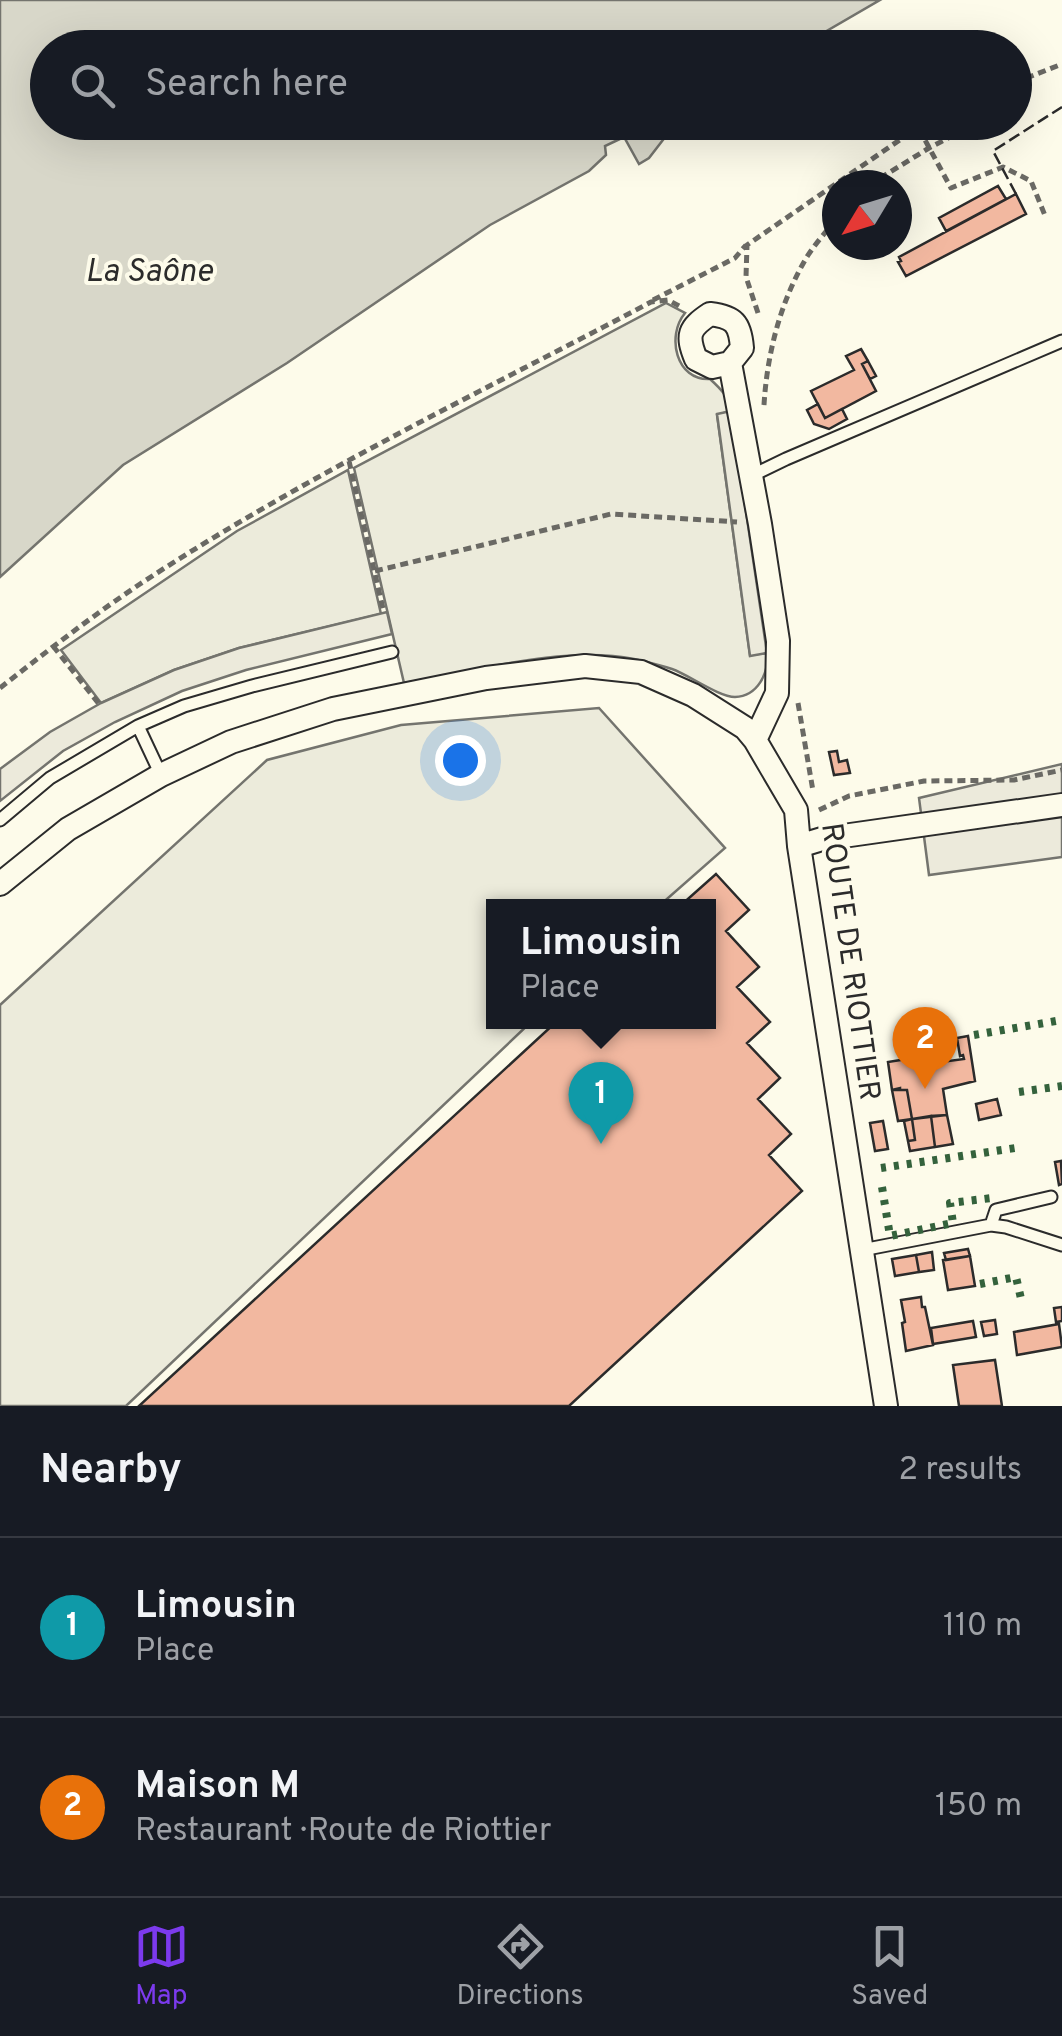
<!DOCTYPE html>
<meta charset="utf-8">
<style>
body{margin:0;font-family:Overpass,sans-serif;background:#242831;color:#f1f3f6}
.compass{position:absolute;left:822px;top:170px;width:90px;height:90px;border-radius:50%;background:#171b24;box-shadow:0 10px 40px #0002;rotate:232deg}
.you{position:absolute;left:460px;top:760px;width:35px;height:35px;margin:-25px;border:8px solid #fff;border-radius:50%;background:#1a73e8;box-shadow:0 0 0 15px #1a73e833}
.badge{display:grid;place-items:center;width:65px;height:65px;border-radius:50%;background:#7c3aed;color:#fff;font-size:32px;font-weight:700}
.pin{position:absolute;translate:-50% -82px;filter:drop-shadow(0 2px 5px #0008)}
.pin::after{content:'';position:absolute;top:52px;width:35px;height:30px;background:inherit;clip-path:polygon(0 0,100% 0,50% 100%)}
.popup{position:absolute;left:486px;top:899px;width:230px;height:130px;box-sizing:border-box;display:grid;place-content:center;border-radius:0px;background:#171b24;filter:drop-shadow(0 2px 8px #0005);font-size:32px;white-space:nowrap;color:#9ea1a6}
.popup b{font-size:38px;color:#f1f3f6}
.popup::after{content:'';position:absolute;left:50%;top:100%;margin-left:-20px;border:20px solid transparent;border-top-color:#171b24}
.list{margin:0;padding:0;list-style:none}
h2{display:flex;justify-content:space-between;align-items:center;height:130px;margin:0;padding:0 40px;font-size:42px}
h2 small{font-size:32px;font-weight:400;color:#9ea1a6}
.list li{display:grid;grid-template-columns:65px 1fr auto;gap:30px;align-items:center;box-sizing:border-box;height:180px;padding:0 40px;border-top:2px solid #363941}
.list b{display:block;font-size:38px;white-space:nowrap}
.list p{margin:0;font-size:32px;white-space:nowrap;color:#9ea1a6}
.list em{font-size:32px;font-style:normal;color:#9ea1a6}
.icon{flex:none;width:55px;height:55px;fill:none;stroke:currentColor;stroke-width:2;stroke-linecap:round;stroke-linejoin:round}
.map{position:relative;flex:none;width:1062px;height:1406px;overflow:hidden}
.search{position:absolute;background:#171b24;box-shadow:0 10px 40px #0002;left:30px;right:30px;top:30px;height:110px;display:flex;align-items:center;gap:25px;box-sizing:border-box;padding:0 35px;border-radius:55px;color:#9ea1a6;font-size:38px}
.sheet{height:490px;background:#171b24}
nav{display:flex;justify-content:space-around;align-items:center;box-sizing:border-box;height:140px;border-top:2px solid #363941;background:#171b24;font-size:28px;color:#9ea1a6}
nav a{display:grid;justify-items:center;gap:5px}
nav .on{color:#7c3aed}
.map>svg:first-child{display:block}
.green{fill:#ecebdb;stroke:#74746e;stroke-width:2.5}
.parking{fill:#eceadb;stroke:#74746e;stroke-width:2.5}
.water{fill:#d8d7c9;stroke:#74746e;stroke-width:2.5}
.building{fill:#f2b8a0;stroke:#2b2b2b;stroke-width:2.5}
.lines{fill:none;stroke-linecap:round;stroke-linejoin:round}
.lane-casing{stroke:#2b2b2b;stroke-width:15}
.street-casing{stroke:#2b2b2b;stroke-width:26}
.path{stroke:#6a6964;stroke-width:5;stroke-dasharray:8 5;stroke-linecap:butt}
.lane{stroke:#fdfbea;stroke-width:11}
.street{stroke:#fdfbea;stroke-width:22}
.hedge{stroke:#34623c;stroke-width:8;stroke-dasharray:5 8;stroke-linecap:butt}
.fence{stroke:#2b2b2b;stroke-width:2.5;stroke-dasharray:12 5;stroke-linecap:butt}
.labels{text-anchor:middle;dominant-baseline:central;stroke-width:8;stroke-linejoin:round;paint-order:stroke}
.street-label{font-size:30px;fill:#2b2b2b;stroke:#fdfbea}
.water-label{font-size:32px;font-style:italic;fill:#2b2b2b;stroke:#fdfbea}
</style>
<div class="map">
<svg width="1062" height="1406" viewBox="0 0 1062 1406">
<rect width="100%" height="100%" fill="#fdfbea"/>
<!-- green -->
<path class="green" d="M666,303L685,313C666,336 676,381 710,379C721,389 728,396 731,411L717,415L750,655L767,653C769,673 758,696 735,697C719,697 689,675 672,669C660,665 647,662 634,659C564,645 475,671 404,683L354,468Z
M348,470L381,614L239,648L174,670L101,703L61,650L237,531Z
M599,708L725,848L659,906H494V1022H531L126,1406H0V1005L267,760L401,725Z"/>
<!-- parking -->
<path class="parking" d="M731,411L767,653L750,656L717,414Z
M387,612L392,634L246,670L182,691L115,722L63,751L0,801V769L50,732L101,703L174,670L239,648Z
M1062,764V857L929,875L919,798Z"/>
<!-- water -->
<path class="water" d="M0,0H880L799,47L48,48V122L676,123L649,158L639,164L624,137L605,146L606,155L589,171L490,225L287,363L123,465L0,577Z"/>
<!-- building -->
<path class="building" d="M998,186L1006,199L946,231L939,218Z
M1016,194L1026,214L906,276L898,262L901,261L899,257Z
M861,349L868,361L862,364L876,391L825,418L811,391L854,370L846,356Z
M868,361L876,376L870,379L862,364Z
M818,404L825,418L842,409L847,419L829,429L814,424L807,410Z
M837,751L839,762L847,760L850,773L834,775L829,752Z
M716,874L749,910L726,931L759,967L737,987L770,1022L747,1043L780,1078L758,1099L791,1134L769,1155L802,1191L569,1406H139L556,1022H708V906H680Z
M968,1036L975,1081L943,1089L947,1115L912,1119L907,1090H892L888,1062L938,1054L942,1062L964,1059L963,1055L960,1056L957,1038Z
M900,1088V1090H907L912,1119L898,1121L892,1090Z
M997,1099L1001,1115L979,1120L976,1104Z
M947,1115L953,1144L935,1147L931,1116Z
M931,1116L935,1147L910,1151L908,1141L915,1140L912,1119Z
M912,1119L915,1140L908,1141L904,1121Z
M883,1121L888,1149L875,1151L870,1123Z
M1061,1161L1062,1184L1059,1185L1055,1162Z
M968,1249L970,1256L946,1260L944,1253Z
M932,1252L934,1270L919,1272L916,1255Z
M916,1255L919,1272L895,1276L892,1259Z
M970,1256L975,1286L948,1290L943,1260Z
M921,1297L922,1307H925L933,1345L906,1351L902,1323L905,1322L901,1300Z
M1062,1307V1321L1056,1322L1054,1308Z
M995,1320L997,1334L984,1336L981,1322Z
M973,1321L976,1337L933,1344L931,1328Z
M1059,1324L1062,1347L1017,1355L1014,1332Z
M995,1360L1002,1406H959L953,1365Z"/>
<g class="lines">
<!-- lane casing -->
<g class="lane-casing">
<path id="lane" d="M751,476L786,459L1062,341
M138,726L161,775
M0,820L50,778L138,726L184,706L252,686L392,652
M991,1225L996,1210L1051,1197
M862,1250L991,1225L1006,1227L1062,1245"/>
</g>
<!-- street casing -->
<g class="street-casing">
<path id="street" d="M730,363L712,367L696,359C686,335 689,328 710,314C734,317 740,323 742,348L730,363L760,524L778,641L777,693L755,740
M799,846L822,839L1062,805
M0,884L68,829L161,775L231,742L333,709L486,678L585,666L641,672L693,695L745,728L755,740L796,810L799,846L886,1406"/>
</g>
<!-- path -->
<path class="path" d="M1014,83L1062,64
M1014,83L1023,101L1014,105
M919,129L951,188L1003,167L1031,181L1046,218
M869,185L929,148L979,122
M653,300L735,258L746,245
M758,313L746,277L747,245L904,137L933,122
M764,405C767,356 779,306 804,262C812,247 826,232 837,218
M349,461L384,613
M375,571L611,514L737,522
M53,646L99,704
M0,688C46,652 92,616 140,584C303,477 479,393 651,302L668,300L683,308
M798,703L813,791
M819,810L849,796L924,781L1014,780L1062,770"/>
<!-- lane -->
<use href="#lane" class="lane"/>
<!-- street -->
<use href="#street" class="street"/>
<!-- hedge -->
<path class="hedge" d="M974,1035L1062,1020
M1019,1092L1062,1086
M881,1168L1022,1147
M882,1187L890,1236L953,1223L950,1203L992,1198
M980,1284L1016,1277L1022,1303"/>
<!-- fence -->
<path class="fence" d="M1016,194L993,151L1062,107"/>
</g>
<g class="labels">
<!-- street labels -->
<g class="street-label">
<text transform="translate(849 962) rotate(82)">ROUTE DE RIOTTIER</text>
</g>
<!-- water labels -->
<g class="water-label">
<text x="149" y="273">La Saône</text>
</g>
</g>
</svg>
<svg class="compass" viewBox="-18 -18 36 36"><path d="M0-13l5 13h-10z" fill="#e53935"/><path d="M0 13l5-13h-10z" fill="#9ea1a6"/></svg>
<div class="you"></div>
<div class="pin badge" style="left:601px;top:1144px;background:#0f9aa8">1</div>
<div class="popup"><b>Limousin</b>Place</div>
<div class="pin badge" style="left:925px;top:1089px;background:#e8710a">2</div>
<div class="search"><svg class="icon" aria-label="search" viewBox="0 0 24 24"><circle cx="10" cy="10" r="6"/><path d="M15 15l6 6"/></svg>Search here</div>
</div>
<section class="sheet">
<h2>Nearby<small>2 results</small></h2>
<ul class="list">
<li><span class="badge" style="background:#0f9aa8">1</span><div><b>Limousin</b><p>Place</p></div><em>110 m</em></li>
<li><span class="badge" style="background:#e8710a">2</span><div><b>Maison M</b><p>Restaurant · Route de Riottier</p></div><em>150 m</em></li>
</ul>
</section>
<nav>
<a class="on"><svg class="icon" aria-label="map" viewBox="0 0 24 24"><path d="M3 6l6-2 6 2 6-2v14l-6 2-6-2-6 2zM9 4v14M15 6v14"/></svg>Map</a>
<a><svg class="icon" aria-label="directions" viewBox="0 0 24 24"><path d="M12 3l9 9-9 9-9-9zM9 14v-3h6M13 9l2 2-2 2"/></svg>Directions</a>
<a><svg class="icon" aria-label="saved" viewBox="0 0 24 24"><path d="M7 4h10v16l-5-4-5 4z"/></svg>Saved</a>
</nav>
